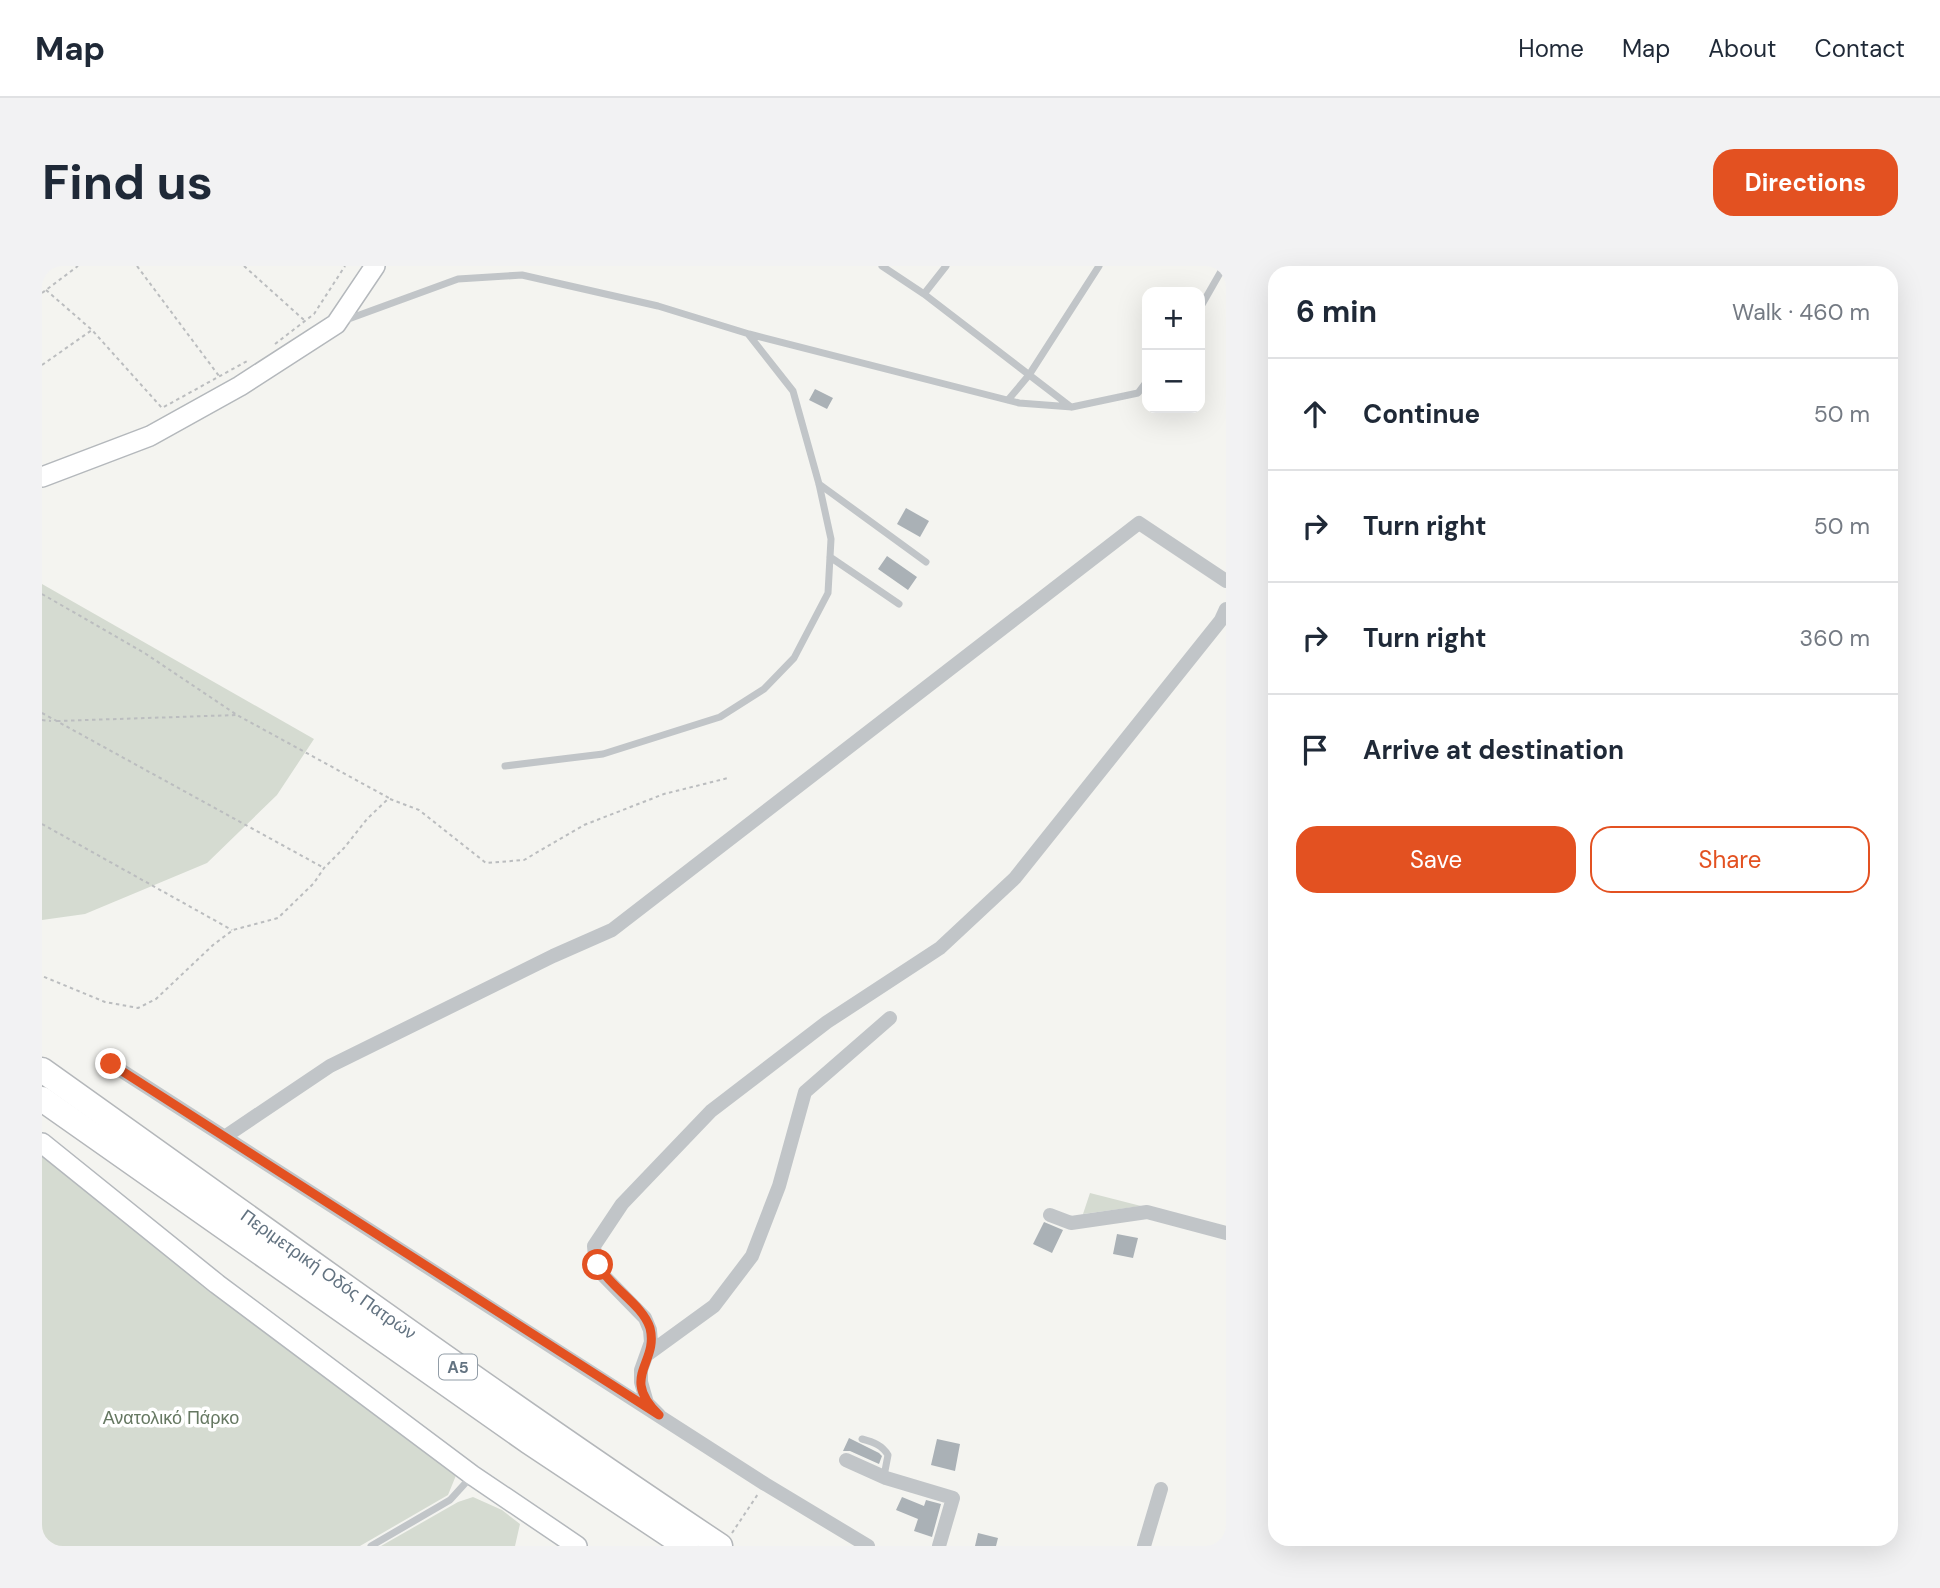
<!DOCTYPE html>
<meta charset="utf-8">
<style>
body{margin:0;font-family:"DM Sans",sans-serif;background:#f2f2f3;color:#1f2937}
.controls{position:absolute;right:21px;top:21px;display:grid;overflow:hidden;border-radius:14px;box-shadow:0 7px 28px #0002}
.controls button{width:63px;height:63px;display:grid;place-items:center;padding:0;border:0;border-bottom:2px solid #e0e1e3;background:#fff;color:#1f2937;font:35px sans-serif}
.stop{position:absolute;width:21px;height:21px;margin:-16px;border:5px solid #e35121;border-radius:50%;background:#fff}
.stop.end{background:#e35121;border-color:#fff;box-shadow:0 2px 7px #0008}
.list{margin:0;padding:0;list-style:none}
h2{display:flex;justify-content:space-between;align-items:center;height:91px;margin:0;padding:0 28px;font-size:30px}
h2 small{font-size:23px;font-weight:400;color:#747a83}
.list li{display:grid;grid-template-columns:46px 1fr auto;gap:21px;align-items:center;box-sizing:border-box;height:112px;padding:0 28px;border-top:2px solid #e0e1e3}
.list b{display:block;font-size:26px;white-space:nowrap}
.list em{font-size:23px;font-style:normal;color:#747a83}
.actions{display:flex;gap:14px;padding:21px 28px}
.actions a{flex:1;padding:16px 0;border:2px solid #e35121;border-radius:21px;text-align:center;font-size:24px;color:#e35121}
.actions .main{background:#e35121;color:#fff}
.icon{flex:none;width:38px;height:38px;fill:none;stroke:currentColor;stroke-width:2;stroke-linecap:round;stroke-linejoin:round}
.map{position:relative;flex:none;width:1184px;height:1280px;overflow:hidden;border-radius:21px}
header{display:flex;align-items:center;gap:42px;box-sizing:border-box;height:98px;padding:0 35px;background:#fff;border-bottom:2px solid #e0e1e3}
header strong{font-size:33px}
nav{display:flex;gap:38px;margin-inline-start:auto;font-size:24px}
.intro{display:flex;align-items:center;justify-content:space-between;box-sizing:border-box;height:168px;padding:0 42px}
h1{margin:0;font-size:49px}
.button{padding:18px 32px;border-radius:21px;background:#e35121;color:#fff;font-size:24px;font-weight:700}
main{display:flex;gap:42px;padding:0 42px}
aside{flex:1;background:#fff;border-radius:21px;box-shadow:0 7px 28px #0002}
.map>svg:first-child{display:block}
.green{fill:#d5dbd1}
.building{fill:#aab1b6}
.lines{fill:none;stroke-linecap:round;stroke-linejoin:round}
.secondary-casing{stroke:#b4b8bc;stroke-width:22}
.highway-casing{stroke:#b4b7ba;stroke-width:27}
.path{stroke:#bbbdbf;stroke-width:2;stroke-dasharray:3.5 3.5;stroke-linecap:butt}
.lane{stroke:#c1c5c8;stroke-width:7}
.street{stroke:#c1c5c8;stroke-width:14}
.secondary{stroke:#fff;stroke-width:19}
.highway{stroke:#fff;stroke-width:24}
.route{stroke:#e35121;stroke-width:9}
.labels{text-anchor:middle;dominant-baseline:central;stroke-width:7;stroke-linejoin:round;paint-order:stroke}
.shield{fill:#fff;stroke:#929da7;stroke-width:2}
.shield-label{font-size:16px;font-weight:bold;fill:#637381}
.street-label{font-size:18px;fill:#637381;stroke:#fff}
.park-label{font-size:18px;fill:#667862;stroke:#fff}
</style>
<header>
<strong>Map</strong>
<nav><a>Home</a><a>Map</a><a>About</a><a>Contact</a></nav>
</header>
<div class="intro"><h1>Find us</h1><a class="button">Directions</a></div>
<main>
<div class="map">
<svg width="1184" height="1280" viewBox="0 0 1184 1280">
<rect width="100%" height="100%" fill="#f4f4f0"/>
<!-- green -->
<path class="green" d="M0,318L272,473L235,529L165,597L43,648L0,654Z
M0,886L415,1207L406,1229L318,1280H0Z
M1048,927L1099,940L1041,948Z
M431,1231L460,1244L478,1258L473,1280H339L416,1236Z"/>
<!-- building -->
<path class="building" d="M773,123L791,132L785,143L767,134Z
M864,242L887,255L878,271L855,258Z
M845,290L875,311L866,324L836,303Z
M1002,956L1021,964L1010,987L991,978Z
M1075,968L1096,972L1091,992L1071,988Z
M807,1172L837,1187L840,1190L837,1198L808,1185H801Z
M895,1173L918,1178L913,1205L889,1199Z
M860,1231L882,1240L884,1234L899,1238L890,1271L872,1265L876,1253L854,1244Z
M936,1267L956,1272L954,1280H933Z"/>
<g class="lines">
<!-- secondary casing -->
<g class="secondary-casing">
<path id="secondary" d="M0,211L108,170L198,120L294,58L333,0
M0,877L175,1018L430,1209L535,1280"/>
</g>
<!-- highway casing -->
<g class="highway-casing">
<g id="highway">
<path id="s1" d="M0,804C225,964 448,1127 678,1280"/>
<path d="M0,833L486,1175L644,1280"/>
</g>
</g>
<!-- path -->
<path class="path" d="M95,0L177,110
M202,0L262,54
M4,24L50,64L120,142L207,94
M0,27L36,0
M233,78L272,48L303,0
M0,99L50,64
M0,328L104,388L195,449L347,532L325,553L302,582L282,602L272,617L236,652L191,664L171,679L114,733L96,742L63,736L0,710
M0,447L282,602
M0,454L9,455
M15,455L195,449
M348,533L377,544L444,597L482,594L542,559L622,528L686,512
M0,558L190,664
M690,1267L716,1228"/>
<!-- lane -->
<path class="lane" d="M840,0L882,28L904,0
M882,28L1029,141
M1158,42L1182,0
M301,55L416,13L480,9L616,40L707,68L977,137L1030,141L1096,127L1105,115
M966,134L987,109L1057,0
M777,218L884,296
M788,291L857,338
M463,500L561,488L678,451L722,423L752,392L786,327L789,273L777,218L751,125L707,69
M820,1173C831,1176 840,1179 846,1189L842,1210
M329,1280L408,1234L428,1212"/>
<!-- street -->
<path class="street" d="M69,798L723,1218L826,1280
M184,870L288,800L511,690L570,664L1097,257L1184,315
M1008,949L1029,957L1105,946L1184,967
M606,1088L672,1040L710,990L737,920L763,826L848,752
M617,1149L605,1137L599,1116V1104L609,1076L608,1064L603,1052L561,1009L553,990L552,980L580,938L669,845L785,756L898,682L973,612L1179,354L1184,343
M804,1194L844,1212L911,1232L897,1280
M1102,1280L1119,1223"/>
<!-- secondary -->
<use href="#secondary" class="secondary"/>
<!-- highway -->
<use href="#highway" class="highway"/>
</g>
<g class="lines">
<!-- route -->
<path class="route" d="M69,798L617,1149C577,1110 617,1098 608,1062C601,1039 568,1021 556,999"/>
</g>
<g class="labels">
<!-- shield labels -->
<rect class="shield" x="397" y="1088.5" width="38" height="25" rx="5"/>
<g class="shield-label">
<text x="416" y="1101">Α5</text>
</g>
<!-- street labels -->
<g class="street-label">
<text stroke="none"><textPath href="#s1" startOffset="352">Περιμετρική Οδός Πατρών</textPath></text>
</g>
<!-- park labels -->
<g class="park-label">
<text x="129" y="1152">Ανατολικό Πάρκο</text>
</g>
</g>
</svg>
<div class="controls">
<button>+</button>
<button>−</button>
</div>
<div class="stop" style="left:556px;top:999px"></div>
<div class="stop end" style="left:69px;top:798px"></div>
</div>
<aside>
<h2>6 min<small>Walk · 460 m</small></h2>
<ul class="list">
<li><svg class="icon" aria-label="ahead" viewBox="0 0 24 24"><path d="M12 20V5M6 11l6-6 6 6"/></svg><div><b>Continue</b></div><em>50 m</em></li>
<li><svg class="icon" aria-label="right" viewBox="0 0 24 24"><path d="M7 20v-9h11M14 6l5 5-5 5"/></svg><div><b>Turn right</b></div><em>50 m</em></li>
<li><svg class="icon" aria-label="right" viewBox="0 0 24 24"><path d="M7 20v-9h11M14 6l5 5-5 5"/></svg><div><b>Turn right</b></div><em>360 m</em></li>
<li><svg class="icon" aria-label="arrive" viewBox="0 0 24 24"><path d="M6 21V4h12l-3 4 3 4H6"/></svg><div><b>Arrive at destination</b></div></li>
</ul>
<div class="actions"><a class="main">Save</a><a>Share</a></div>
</aside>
</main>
